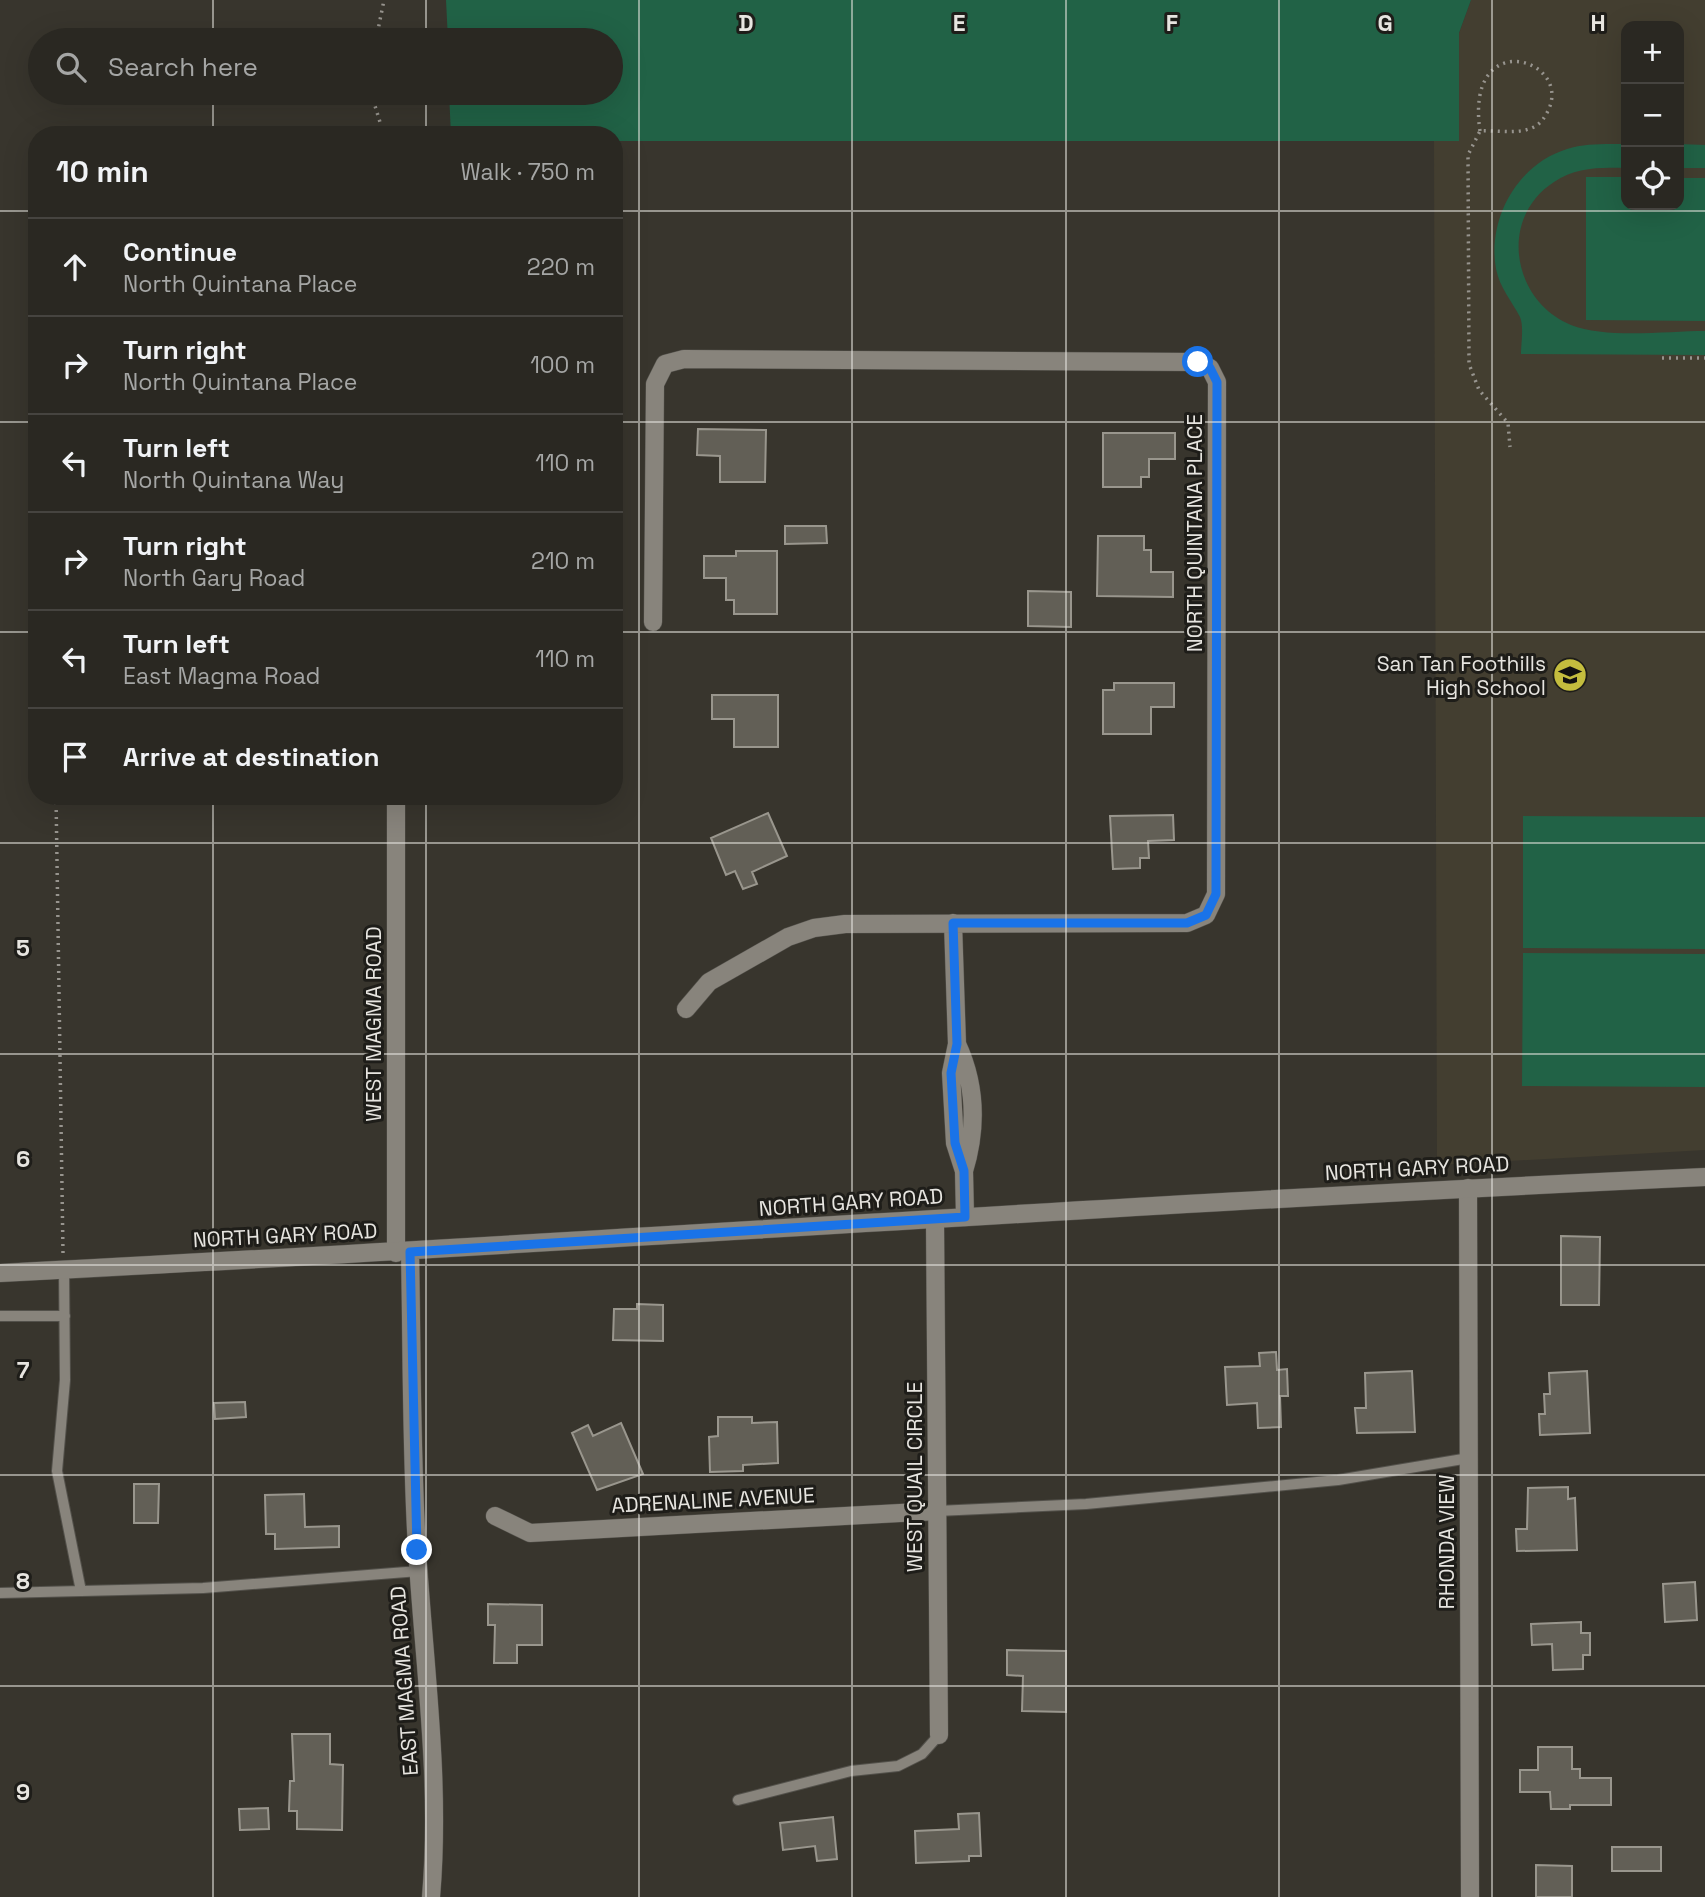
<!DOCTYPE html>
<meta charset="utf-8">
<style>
body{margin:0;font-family:"Space Grotesk",sans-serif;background:#32302a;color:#f1f3f6}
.controls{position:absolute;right:21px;top:21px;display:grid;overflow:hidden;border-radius:14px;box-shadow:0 7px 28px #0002}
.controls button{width:63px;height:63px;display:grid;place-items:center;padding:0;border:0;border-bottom:2px solid #464440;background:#2a2822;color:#f1f3f6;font:35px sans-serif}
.stop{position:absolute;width:21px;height:21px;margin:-16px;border:5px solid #1a73e8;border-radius:50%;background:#fff}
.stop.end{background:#1a73e8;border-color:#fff;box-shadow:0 2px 7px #0008}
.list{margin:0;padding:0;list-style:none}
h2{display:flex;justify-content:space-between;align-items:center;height:91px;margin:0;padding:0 28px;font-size:30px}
h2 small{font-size:23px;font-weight:400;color:#a5a6a5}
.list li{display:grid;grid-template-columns:46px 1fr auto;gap:21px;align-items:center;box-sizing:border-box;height:98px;padding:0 28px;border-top:2px solid #464440}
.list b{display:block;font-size:26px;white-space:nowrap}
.list p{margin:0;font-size:23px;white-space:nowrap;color:#a5a6a5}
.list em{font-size:23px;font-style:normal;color:#a5a6a5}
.icon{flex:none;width:38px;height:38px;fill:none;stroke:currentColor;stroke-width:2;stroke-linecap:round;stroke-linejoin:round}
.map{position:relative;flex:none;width:1705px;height:1897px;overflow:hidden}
.search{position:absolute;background:#2a2822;box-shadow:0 7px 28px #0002;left:28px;top:28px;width:595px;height:77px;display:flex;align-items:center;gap:18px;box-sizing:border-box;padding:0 24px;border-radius:38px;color:#a5a6a5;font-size:26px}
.panel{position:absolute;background:#2a2822;box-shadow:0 7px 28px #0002;left:28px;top:126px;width:595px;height:679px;border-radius:28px}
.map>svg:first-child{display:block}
.built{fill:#433e30;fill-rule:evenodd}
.green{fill:#216246}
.building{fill:#625f56;stroke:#99968d;stroke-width:2}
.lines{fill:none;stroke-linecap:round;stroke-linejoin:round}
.lane-casing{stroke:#53514b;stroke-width:12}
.street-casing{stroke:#53514b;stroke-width:19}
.secondary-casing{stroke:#53514b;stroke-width:19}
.path{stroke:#97948e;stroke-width:3.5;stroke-dasharray:2 5;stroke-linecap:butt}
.lane{stroke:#88847c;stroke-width:10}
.street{stroke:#88847c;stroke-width:18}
.secondary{stroke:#88847c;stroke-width:18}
.route{stroke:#1a73e8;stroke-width:9}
.grid{fill:none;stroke:#e7e5e0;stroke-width:2;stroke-opacity:0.55}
.labels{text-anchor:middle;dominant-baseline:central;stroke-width:6;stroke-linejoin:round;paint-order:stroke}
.street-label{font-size:21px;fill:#e7e5e0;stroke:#1e1d19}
.poi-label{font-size:21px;fill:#e7e5e0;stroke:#1e1d19;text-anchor:end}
.grid-label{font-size:23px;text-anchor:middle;font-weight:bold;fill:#e7e5e0;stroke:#1e1d19;stroke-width:6;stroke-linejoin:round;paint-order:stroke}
</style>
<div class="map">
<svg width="1705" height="1897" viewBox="0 0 1705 1897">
<rect width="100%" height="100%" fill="#38352d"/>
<!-- built -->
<path class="built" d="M1471,0H1705V1150L1437,1165L1434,141H1459V33ZM1626,26H1679V205H1626Z"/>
<!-- green -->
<path class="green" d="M446,0H1471L1459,33V141H614V135H451L449,93H611V40H448Z
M1626,144V168C1600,167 1576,167 1554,182C1498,218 1512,301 1571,325C1606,339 1667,331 1705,331V355L1521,354C1521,344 1524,326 1520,317C1511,300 1500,288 1496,269C1487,218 1518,164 1567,149C1586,143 1606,144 1626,144Z
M1679,144L1705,145V168H1679Z
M1586,177H1626V205H1679V178H1705V321L1586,320Z
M1523,816L1705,817V949L1523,948Z
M1523,953L1705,954V1087L1522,1086Z"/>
<!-- building -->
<path class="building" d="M698,429L766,430L765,482H720V456L697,455Z
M1103,433H1175V459H1149V477H1141V487H1103Z
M785,526H826L827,543L785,544Z
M1098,536H1144V550H1151V572H1173V597L1097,596Z
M736,551H777V614H734V600H726V578H704V556H736Z
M1028,591L1071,592V627L1028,626Z
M1114,683H1174V707H1151V734H1103V690H1114Z
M712,695H778V747H734V719H712Z
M768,813L787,856L752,872L757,884L743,889L735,871L726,875L711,838Z
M1173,815L1174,840L1148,841L1149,858H1140V868L1113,869L1110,816Z
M1561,1236L1600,1237L1599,1305H1561Z
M637,1304L663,1305V1341L613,1340L614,1309H637Z
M1276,1352L1277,1370L1287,1369L1288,1396H1280L1281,1427L1258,1428L1257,1403L1227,1405L1225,1367L1260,1366L1259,1353Z
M1412,1371L1415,1432L1357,1433L1355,1408H1366L1365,1373Z
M1587,1371L1590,1433L1540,1435L1539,1414H1545L1544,1394H1550L1549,1373Z
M245,1402L246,1417L215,1419L214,1403Z
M718,1417H752V1423L777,1422L778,1463L743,1465V1471L710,1472L709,1437L718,1436Z
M621,1423L643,1474L597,1490L572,1433L588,1425L593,1436Z
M134,1484H159L158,1523H134Z
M1568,1487V1499L1575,1498L1577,1550L1517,1551L1516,1529H1527L1528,1488Z
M304,1494L305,1527L339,1526V1547L275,1549V1534H266L265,1495Z
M1695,1582L1697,1620L1665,1622L1663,1584Z
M488,1604L542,1605V1645H517V1663H494L495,1625H488Z
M1581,1622V1633H1590V1655H1583V1669L1553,1670L1552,1644L1532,1645L1531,1624Z
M1007,1650L1066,1651V1712L1022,1711L1023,1676L1007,1675Z
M292,1734H330V1764L343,1765L342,1830L297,1829V1811H289L290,1781H294Z
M1538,1747H1572V1769H1580V1778H1611V1805H1570V1809H1551L1550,1792H1520V1770H1538Z
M268,1808L269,1829L240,1830L239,1809Z
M979,1813L981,1856H969V1861L916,1863L915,1831L959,1829L958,1814Z
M833,1817L837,1859L817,1861L815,1846L783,1850L780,1823Z
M1612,1847H1661V1871H1612Z
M1536,1865L1572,1866V1897H1536Z"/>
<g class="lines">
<!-- lane casing -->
<g class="lane-casing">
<path id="lane" d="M64,1269L65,1380L57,1471L81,1591
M0,1316H65
M937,1511L1086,1504L1338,1480L1469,1458
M0,1593L203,1588L419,1571
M738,1800L851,1771L898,1766L922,1754L939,1735"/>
</g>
<!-- street casing -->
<g class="street-casing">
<path id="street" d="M653,622L655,384L665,364L684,359L1198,362L1210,368L1217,382L1216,894L1206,915L1187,923L845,924L814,928L788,937L709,982L686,1009
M953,923L957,1044L951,1073L955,1143L964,1171L965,1217
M957,1044C976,1085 977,1128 964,1171
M1468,1188L1470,1897
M935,1220L939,1735
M396,1253V796
M495,1516L530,1533L937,1511"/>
</g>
<!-- secondary casing -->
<g class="secondary-casing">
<path id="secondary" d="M410,1252C412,1351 411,1450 417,1548C424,1665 441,1780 431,1897
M0,1273C569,1244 1136,1203 1705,1177"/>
</g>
<!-- path -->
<path class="path" d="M376,40L384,0
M371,93L384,135
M1480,131C1465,28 1567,57 1550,106C1547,114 1542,123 1534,127C1517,135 1498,130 1480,131L1468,155L1469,364L1479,390L1508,423L1510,447
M1662,358H1705
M56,796L63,1253"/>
<!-- lane -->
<use href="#lane" class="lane"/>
<!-- street -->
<use href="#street" class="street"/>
<!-- secondary -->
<use href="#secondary" class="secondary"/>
</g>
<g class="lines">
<!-- route -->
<path class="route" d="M417,1550L410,1252L965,1217L964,1171L955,1143L951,1073L957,1044L953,923H1187L1206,915L1216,894L1217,382L1210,368L1198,362"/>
</g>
<!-- grid -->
<path class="grid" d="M213,0V40M426,0V40M639,0V1897M852,0V1897M1066,0V1897M1279,0V1897M1492,0V1897M213,93V135M426,93V135M0,211H37M614,211H1705M0,422H37M614,422H1705M0,632H37M614,632H1705M213,796V1897M426,796V1897M0,843H1705M0,1054H1705M0,1265H1705M0,1475H1705M0,1686H1705"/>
<!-- icons -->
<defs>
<g id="school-disc" transform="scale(1.75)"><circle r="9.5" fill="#c4bd3e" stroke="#1e1d19"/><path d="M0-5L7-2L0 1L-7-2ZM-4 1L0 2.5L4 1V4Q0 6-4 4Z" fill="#111"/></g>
</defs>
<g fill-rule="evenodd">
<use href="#school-disc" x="1570" y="675"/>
</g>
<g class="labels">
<!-- street labels -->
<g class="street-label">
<text transform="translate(1194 533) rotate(-90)">NORTH QUINTANA PLACE</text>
<text transform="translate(373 1024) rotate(-90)">WEST MAGMA ROAD</text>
<text transform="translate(1417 1168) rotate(-3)">NORTH GARY ROAD</text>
<text transform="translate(851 1202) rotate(-4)">NORTH GARY ROAD</text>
<text transform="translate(285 1235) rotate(-3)">NORTH GARY ROAD</text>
<text transform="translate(914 1477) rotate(-90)">WEST QUAIL CIRCLE</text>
<text transform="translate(713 1500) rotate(-3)">ADRENALINE AVENUE</text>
<text transform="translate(1446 1542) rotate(-90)">RHONDA VIEW</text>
<text transform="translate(404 1681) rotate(-94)">EAST MAGMA ROAD</text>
</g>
<!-- poi labels -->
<g class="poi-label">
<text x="1546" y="663">San Tan Foothills<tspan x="1546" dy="24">High School</tspan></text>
</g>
</g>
<g class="grid-label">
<text x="746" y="31">D</text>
<text x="959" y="31">E</text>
<text x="1172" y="31">F</text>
<text x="1385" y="31">G</text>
<text x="1598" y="31">H</text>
<text x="23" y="956">5</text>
<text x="23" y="1167">6</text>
<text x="23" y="1378">7</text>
<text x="23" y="1589">8</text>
<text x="23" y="1800">9</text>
</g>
</svg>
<div class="controls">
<button>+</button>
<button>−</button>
<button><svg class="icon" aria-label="locate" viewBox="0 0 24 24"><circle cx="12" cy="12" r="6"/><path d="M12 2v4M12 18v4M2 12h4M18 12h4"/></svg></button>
</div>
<div class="stop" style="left:1198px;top:362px"></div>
<div class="stop end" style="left:417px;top:1550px"></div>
<div class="search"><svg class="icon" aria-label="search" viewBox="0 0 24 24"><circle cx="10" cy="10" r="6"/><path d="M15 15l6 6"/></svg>Search here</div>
<section class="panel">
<h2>10 min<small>Walk · 750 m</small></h2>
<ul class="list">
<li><svg class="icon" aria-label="ahead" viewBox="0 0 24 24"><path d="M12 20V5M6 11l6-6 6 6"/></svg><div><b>Continue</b><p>North Quintana Place</p></div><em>220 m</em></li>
<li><svg class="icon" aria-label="right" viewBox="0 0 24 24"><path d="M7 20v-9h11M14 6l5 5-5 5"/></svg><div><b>Turn right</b><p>North Quintana Place</p></div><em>100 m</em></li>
<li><svg class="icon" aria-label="left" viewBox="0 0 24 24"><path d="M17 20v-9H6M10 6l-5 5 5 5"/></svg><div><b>Turn left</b><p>North Quintana Way</p></div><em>110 m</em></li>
<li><svg class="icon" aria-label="right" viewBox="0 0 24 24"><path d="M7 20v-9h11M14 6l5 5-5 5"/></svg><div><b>Turn right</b><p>North Gary Road</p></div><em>210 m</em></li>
<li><svg class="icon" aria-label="left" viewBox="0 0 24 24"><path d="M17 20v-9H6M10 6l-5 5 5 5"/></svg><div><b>Turn left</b><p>East Magma Road</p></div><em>110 m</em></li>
<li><svg class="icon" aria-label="arrive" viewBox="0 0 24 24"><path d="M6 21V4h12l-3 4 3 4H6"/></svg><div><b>Arrive at destination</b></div></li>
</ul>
</section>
</div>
